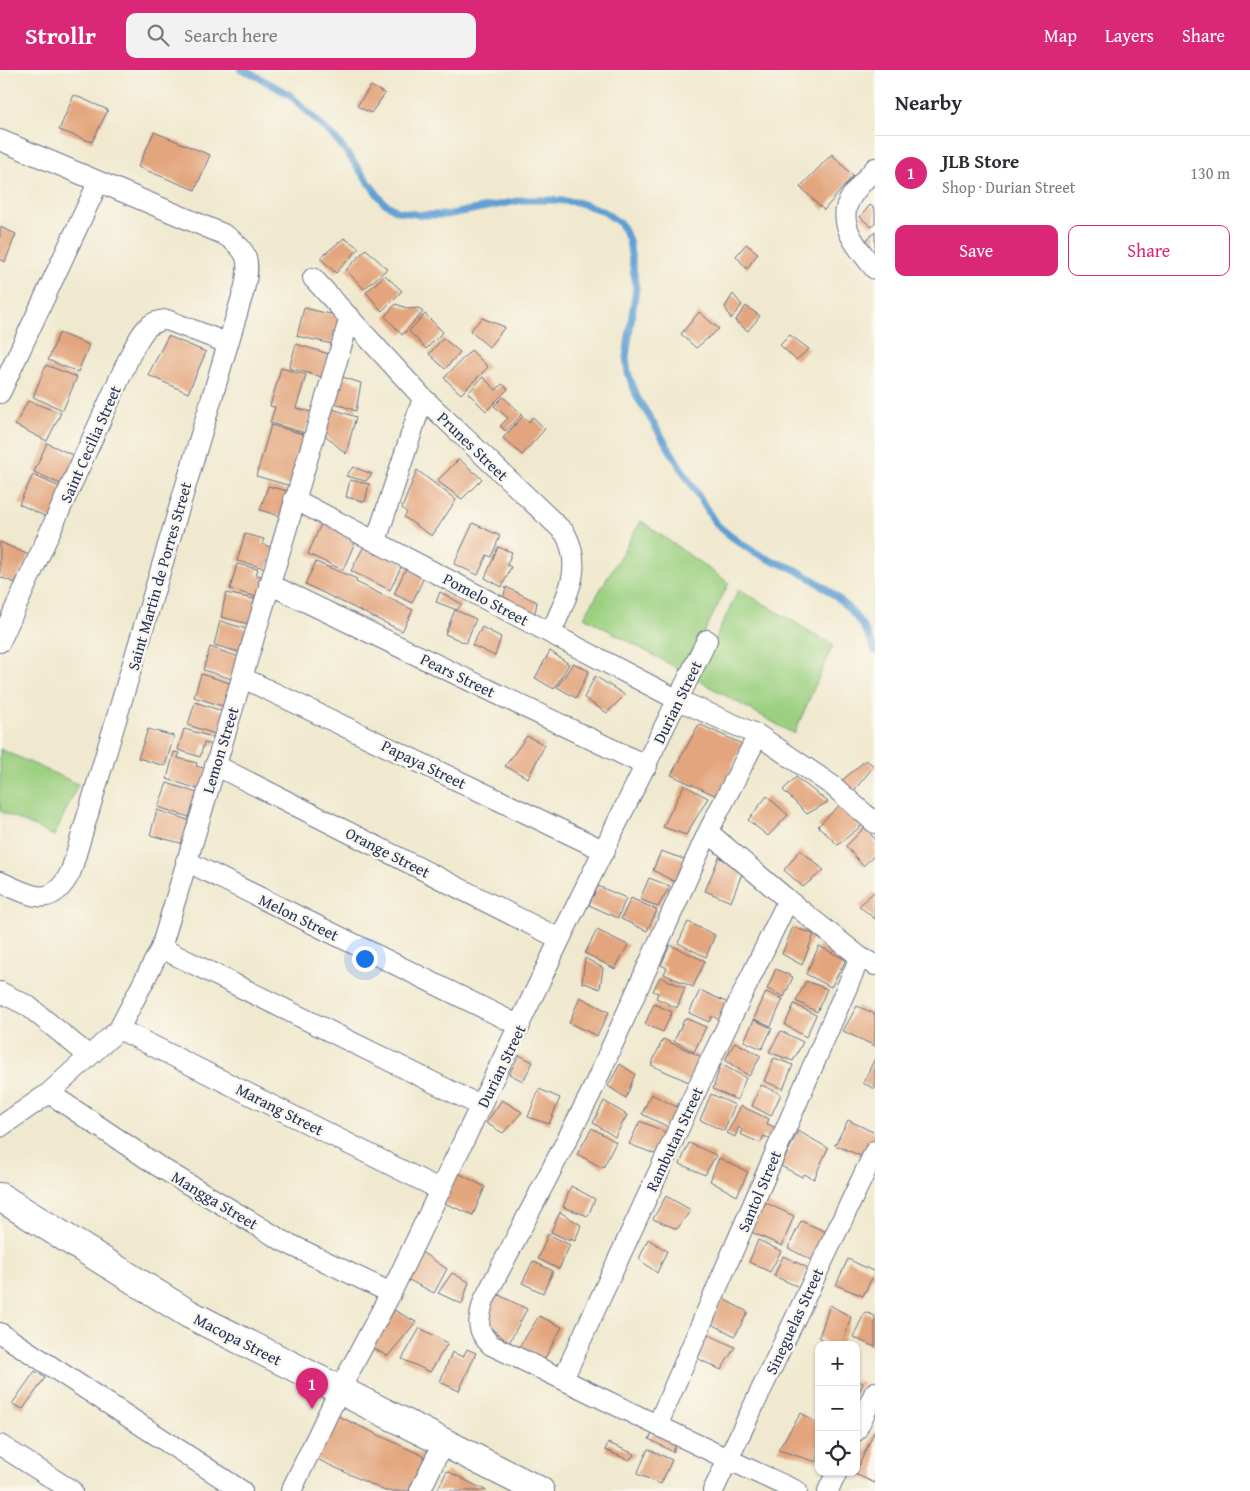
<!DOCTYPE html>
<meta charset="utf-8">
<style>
body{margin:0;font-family:"Gentium Book Plus",serif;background:#f2f2f3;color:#2b2b33}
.controls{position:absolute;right:15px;bottom:15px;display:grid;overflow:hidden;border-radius:10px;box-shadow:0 1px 4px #0004}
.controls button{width:45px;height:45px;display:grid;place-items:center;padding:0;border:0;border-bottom:1px solid #e1e1e2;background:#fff;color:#2b2b33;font:25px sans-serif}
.you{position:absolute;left:364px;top:888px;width:18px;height:18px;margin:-12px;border:4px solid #fff;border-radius:50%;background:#1a73e8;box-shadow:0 0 0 8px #1a73e833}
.badge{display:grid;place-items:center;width:32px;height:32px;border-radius:50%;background:#db2777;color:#fff;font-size:16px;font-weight:700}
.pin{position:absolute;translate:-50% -41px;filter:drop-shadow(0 1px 2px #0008)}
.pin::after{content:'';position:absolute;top:26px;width:18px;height:15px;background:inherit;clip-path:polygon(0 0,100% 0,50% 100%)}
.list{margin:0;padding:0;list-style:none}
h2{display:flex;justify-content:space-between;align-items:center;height:65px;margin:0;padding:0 20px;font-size:21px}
h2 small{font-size:16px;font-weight:400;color:#7c7c81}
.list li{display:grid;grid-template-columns:32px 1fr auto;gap:15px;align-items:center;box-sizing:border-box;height:75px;padding:0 20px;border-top:1px solid #e1e1e2}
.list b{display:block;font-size:19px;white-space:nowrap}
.list p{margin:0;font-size:16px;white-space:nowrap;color:#7c7c81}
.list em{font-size:16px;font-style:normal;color:#7c7c81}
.actions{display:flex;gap:10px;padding:15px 20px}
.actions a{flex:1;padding:11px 0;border:1px solid #db2777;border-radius:10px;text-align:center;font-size:18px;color:#db2777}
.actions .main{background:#db2777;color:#fff}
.icon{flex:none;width:28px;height:28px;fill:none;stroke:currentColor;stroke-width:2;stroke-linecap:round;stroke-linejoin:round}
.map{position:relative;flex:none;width:875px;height:1421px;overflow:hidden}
header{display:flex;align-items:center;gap:30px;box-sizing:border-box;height:70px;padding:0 25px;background:#db2777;color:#fff}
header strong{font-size:24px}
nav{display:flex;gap:28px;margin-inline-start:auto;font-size:18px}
.search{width:350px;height:45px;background:#f2f2f3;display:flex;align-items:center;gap:12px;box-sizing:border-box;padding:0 18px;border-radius:10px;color:#7c7c81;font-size:19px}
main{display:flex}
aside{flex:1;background:#fff}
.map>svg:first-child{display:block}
.green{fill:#9cd081;stroke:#5c8070}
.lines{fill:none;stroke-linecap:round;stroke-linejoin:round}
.stream{stroke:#5f9fd2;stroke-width:7}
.building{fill:#e3a57d}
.street-casing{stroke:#667086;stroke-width:22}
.secondary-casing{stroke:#667086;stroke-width:30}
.street{stroke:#fff;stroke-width:20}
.secondary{stroke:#fff;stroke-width:28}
.labels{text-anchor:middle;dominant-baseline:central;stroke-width:5;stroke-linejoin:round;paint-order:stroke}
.street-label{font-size:16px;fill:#1b2f5e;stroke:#fbf7ec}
</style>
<header>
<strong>Strollr</strong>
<div class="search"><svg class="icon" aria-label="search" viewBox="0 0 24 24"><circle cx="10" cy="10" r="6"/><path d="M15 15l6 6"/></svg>Search here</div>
<nav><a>Map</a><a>Layers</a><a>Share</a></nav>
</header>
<main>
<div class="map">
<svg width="875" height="1421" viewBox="0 0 875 1421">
<rect width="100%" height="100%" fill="#fbf7ec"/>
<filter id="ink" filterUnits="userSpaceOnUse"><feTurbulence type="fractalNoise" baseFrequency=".02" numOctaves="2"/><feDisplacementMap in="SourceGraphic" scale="10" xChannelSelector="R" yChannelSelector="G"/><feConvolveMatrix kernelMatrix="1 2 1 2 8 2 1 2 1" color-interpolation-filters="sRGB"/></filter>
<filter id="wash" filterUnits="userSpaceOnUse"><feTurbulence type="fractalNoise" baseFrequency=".0096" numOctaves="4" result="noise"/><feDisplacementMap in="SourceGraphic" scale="20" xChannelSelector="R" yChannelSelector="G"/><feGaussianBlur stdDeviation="1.12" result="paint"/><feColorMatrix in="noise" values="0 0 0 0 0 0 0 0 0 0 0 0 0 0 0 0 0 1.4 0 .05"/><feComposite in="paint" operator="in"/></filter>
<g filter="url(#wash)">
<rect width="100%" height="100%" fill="#f0e9cf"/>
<!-- green -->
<path class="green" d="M641,451L729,513L684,602L584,547Z
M739,519L833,575L794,664L696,609Z
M0,679L78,714L54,766L0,741Z"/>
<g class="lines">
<!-- stream -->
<path class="stream" d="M241,0L249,2L290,25L338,71L383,132L397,141L420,145H446L523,130H551L577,132L603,141L621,154L629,170L636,218L626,287L628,303L637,327L716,454C730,466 744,477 760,485C770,491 782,494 792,498C827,515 862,543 875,581"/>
</g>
<g id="blocks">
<!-- building -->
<path class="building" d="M371,16L385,24L371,43L357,36Z
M74,25L108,40L92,72L59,60Z
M154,62L210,85L195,120L138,97Z
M832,84L853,106L824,140L800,117Z
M870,135L875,139V153L872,157L860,147Z
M0,157L16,164L5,192L0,189Z
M875,162V185L864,172Z
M344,168L359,178L336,203L320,188Z
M746,174L758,183L747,199L736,186Z
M366,179L387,199L364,219L346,200Z
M385,205L402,221L382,241L366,222Z
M733,224L742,235L731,249L725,237Z
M396,234L409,239L419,238L423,242L402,265L385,246Z
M746,236L760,246L748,261L735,251Z
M304,238L339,246L332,274L297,266Z
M699,242L719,259L696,278L681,264Z
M425,244L443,262L426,279L409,261Z
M482,248L505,257L489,277L470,261Z
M59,263L89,275L78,302L48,290Z
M790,265L809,279L796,290L780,275Z
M168,266L206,282L188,323L148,305Z
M443,268L460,282L445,299L429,284Z
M296,274L329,284L322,307L289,298Z
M471,280L488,297L461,324L444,308Z
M46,295L77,307L63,340L33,327Z
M281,298L306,305L296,338L311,342L305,363L270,353L275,337L270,336Z
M339,306L361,313L356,341L332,332Z
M483,307L496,320L502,314L508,319L486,341L468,323Z
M503,327L522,344L506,361L500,356L508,348L494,336Z
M28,331L61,343L47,371L15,355Z
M330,338L356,347L346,384L324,364Z
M523,346L529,352L533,347L545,359L522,385L503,368Z
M271,355L306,365L291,416L256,406Z
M47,373L83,390L69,418L34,402Z
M459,389L482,409L462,429L437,411Z
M353,397L372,404L366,411L346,406Z
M417,400L456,430L432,466L404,447L407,443L402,438Z
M33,405L66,420L51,449L19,434Z
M350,410L369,414L365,432L346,427Z
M268,416L291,422L283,447L260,440Z
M473,453L500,466L491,487L487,485L478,505L454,494Z
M321,454L359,463L343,500L308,484Z
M245,464L264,469L262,474L273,478L268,499L237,491Z
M0,472L29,485L15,513L0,507Z
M365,474L403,493L390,520L351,501Z
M498,477L512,482L507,495L511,497L502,517L485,508Z
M316,492L357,509L356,512L413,540L402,561L305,514Z
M237,494L258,499L256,505L266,507L260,528L230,519Z
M408,494L426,503L412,533L394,524Z
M506,517L537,532L534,549L502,533Z
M440,522L462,534L457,540L436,532Z
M226,523L258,530L253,555L221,547Z
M455,540L476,549L466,573L445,564Z
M220,551L250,560L243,583L214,575Z
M482,557L501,567L495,586L472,575Z
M210,577L242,588L235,610L203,600Z
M550,581L569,594L554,619L535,608Z
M573,593L589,601L576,628L557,617Z
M201,604L233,614L226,637L194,627Z
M595,606L625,625L607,643L584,628Z
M195,632L225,642L218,665L188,655Z
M699,654L742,674L719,727L671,705Z
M148,659L174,666L165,696L138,688Z
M184,659L216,668L214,675L204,673L200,687L178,680Z
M527,666L545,675L528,708L505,696Z
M174,682L179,683L178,688L197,693L196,696L207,699L201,720L167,709Z
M866,690L874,696L852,723L839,713Z
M796,707L828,732L807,744L783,720Z
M167,713L200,724L192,748L158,737Z
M684,715L708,728L686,765L663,757Z
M767,726L788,745L768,766L748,750Z
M847,728L867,751L838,775L818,756Z
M157,740L191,751L184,774L150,765Z
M865,757L875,769V785L863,796L846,776Z
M800,780L824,800L803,817L784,800Z
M661,781L692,792L682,816L653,800Z
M719,787L743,801L731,832L705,821Z
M649,808L670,816L658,837L640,829Z
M598,816L626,828L618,848L589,835Z
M875,821V849L859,836Z
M631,828L657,840L647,861L621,849Z
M688,852L715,865L706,887L678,873Z
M793,857L814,864L802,895L782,884Z
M597,860L628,875L615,899L585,883Z
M670,875L705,891L693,917L664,904L667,898L661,895Z
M819,876L846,890L831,917L806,904Z
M585,888L603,898L600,919L582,912Z
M776,899L793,907L784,927L767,919Z
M660,907L685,918L677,938L656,928L658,923L653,921Z
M806,911L827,919L817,942L796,931Z
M700,920L728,933L720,950L712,946L709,952L689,943Z
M766,922L783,929L771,956L754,949Z
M580,927L609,942L597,966L569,953Z
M654,934L672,942L663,962L645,954Z
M794,934L816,945L806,967L785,955Z
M857,936L875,944V976L843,961Z
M685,948L706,957L694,982L674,971Z
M754,950L772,958L762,979L744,971Z
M781,961L803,972L793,991L769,982Z
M663,969L702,987L691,1013L651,995Z
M735,972L761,986L749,1006L725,990Z
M519,985L533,992L523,1011L509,1004Z
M774,988L793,995L783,1019L764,1011Z
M875,988V1019L863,1013Z
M620,994L635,1004L626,1028L608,1016Z
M721,994L746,1008L737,1030L713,1019Z
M761,1015L781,1024L771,1046L752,1036Z
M539,1019L560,1028L549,1054L528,1047Z
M651,1024L681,1039L670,1058L642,1044Z
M711,1024L735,1035L724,1061L700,1050Z
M502,1030L522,1042L503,1063L486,1053Z
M604,1031L627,1045L615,1067L593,1053Z
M741,1036L769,1049L767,1054L776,1058L771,1069L764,1066L760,1073L740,1064L742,1059L739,1057L735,1067L727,1063Z
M848,1050L875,1063V1071L866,1088L835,1075Z
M640,1051L672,1065L660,1086L629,1074Z
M592,1058L616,1072L603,1098L577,1084Z
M798,1061L828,1078L814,1109L804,1104L802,1107L781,1096Z
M689,1073L716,1085L705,1105L680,1094Z
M719,1088L748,1102L737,1126L710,1111Z
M458,1103L485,1117L473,1145L444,1133Z
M571,1116L595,1129L588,1146L563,1137Z
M666,1126L691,1140L677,1159L653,1149Z
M764,1132L794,1146L782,1176L751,1162Z
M560,1142L581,1155L575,1171L571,1169L570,1171L551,1162Z
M801,1151L829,1163L813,1191L788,1178Z
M548,1164L570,1175L559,1199L538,1189Z
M648,1169L667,1181L657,1203L639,1189Z
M758,1170L781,1181L770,1202L749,1192Z
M420,1181L447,1199L434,1223L405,1208Z
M783,1186L808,1198L799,1217L774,1206Z
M848,1189L875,1202L863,1226L836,1215Z
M533,1191L553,1201L543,1223L522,1213Z
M452,1203L469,1212L462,1234L438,1223Z
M493,1222L527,1239L509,1273L481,1250Z
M723,1229L748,1242L735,1266L710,1253Z
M830,1235L851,1247L842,1275H829L819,1267Z
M394,1240L416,1252L388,1286L372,1278Z
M865,1242L875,1246V1277L853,1267Z
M539,1246L562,1257L544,1290L518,1279Z
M420,1258L448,1273L430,1302L402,1289Z
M705,1263L735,1277L721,1300L693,1286Z
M467,1279L476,1283L459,1321L440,1312L452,1282L463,1287Z
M35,1301L45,1308L23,1339L12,1334Z
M856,1310L863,1313L856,1329Z
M801,1343L819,1355L817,1392L778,1380Z
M338,1346L432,1390L417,1421H385L317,1389Z
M875,1360V1413L855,1404Z
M654,1361L677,1371L673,1382L649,1369Z
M608,1373L635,1384L629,1390L605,1380Z
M648,1379L672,1390L661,1414L637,1404Z
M447,1401L487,1421H437Z"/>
</g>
</g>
<g filter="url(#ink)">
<use href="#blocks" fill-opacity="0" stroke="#667086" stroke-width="1"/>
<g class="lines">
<!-- street casing -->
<g class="street-casing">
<path id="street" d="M0,70L223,164C249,180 251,191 244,220L71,801C52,840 33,826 0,812
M875,98C867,108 856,118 850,129C835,154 860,181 875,199
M313,208L423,328L565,463C585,500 565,528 551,563
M0,323L98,113
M294,429L678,630L758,665L833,716L875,753
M376,471L423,328
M269,514L647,696
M0,572L132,281C141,265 147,250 167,250L227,273
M243,608L605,781
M758,665L708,762L590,1025L484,1230C478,1250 475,1260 491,1275C593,1323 694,1375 797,1421
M215,695L560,869
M708,762L788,830L860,887L875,895
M186,791L520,956
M161,878L481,1036
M0,922L28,936L89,986
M119,959L441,1120
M49,1023L158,1096L283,1171L391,1223
M0,1057L49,1023L119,959L161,878L350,247
M0,1263L242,1421
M563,1309L702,1008L788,830
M658,1354L860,887
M856,1361L875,1322
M0,1375L72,1421
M291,1421L339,1321L391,1223L560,869L707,570
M420,1421L443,1373
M713,1421L875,1081
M828,1421L837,1402"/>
</g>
<!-- secondary casing -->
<g class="secondary-casing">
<path id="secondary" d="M0,1127L189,1244L540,1421"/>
</g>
<!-- street -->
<use href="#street" class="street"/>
<!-- secondary -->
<use href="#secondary" class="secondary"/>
</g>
</g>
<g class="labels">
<!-- street labels -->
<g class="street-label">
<text transform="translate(90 374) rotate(-66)">Saint Cecilia Street</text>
<text transform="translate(473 376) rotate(44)">Prunes Street</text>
<text transform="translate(159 506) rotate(-74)">Saint Martin de Porres Street</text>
<text transform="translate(486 529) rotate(28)">Pomelo Street</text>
<text transform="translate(458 605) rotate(26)">Pears Street</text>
<text transform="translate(677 632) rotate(-64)">Durian Street</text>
<text transform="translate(220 680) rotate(-73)">Lemon Street</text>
<text transform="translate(424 694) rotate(26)">Papaya Street</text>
<text transform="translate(388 782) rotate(27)">Orange Street</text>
<text transform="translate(299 847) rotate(26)">Melon Street</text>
<text transform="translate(501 996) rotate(-64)">Durian Street</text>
<text transform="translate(280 1039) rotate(27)">Marang Street</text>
<text transform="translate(674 1069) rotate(-65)">Rambutan Street</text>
<text transform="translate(759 1121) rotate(-67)">Santol Street</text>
<text transform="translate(215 1130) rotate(31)">Mangga Street</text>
<text transform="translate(794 1251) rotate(-65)">Sineguelas Street</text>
<text transform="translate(238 1269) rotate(27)">Macopa Street</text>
</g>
</g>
</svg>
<div class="controls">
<button>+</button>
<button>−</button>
<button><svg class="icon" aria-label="locate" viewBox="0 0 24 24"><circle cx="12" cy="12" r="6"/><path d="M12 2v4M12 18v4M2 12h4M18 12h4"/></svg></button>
</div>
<div class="you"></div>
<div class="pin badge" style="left:312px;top:1339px">1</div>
</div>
<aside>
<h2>Nearby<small></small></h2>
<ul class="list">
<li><span class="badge">1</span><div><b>JLB Store</b><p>Shop · Durian Street</p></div><em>130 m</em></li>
</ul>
<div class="actions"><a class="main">Save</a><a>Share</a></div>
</aside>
</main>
